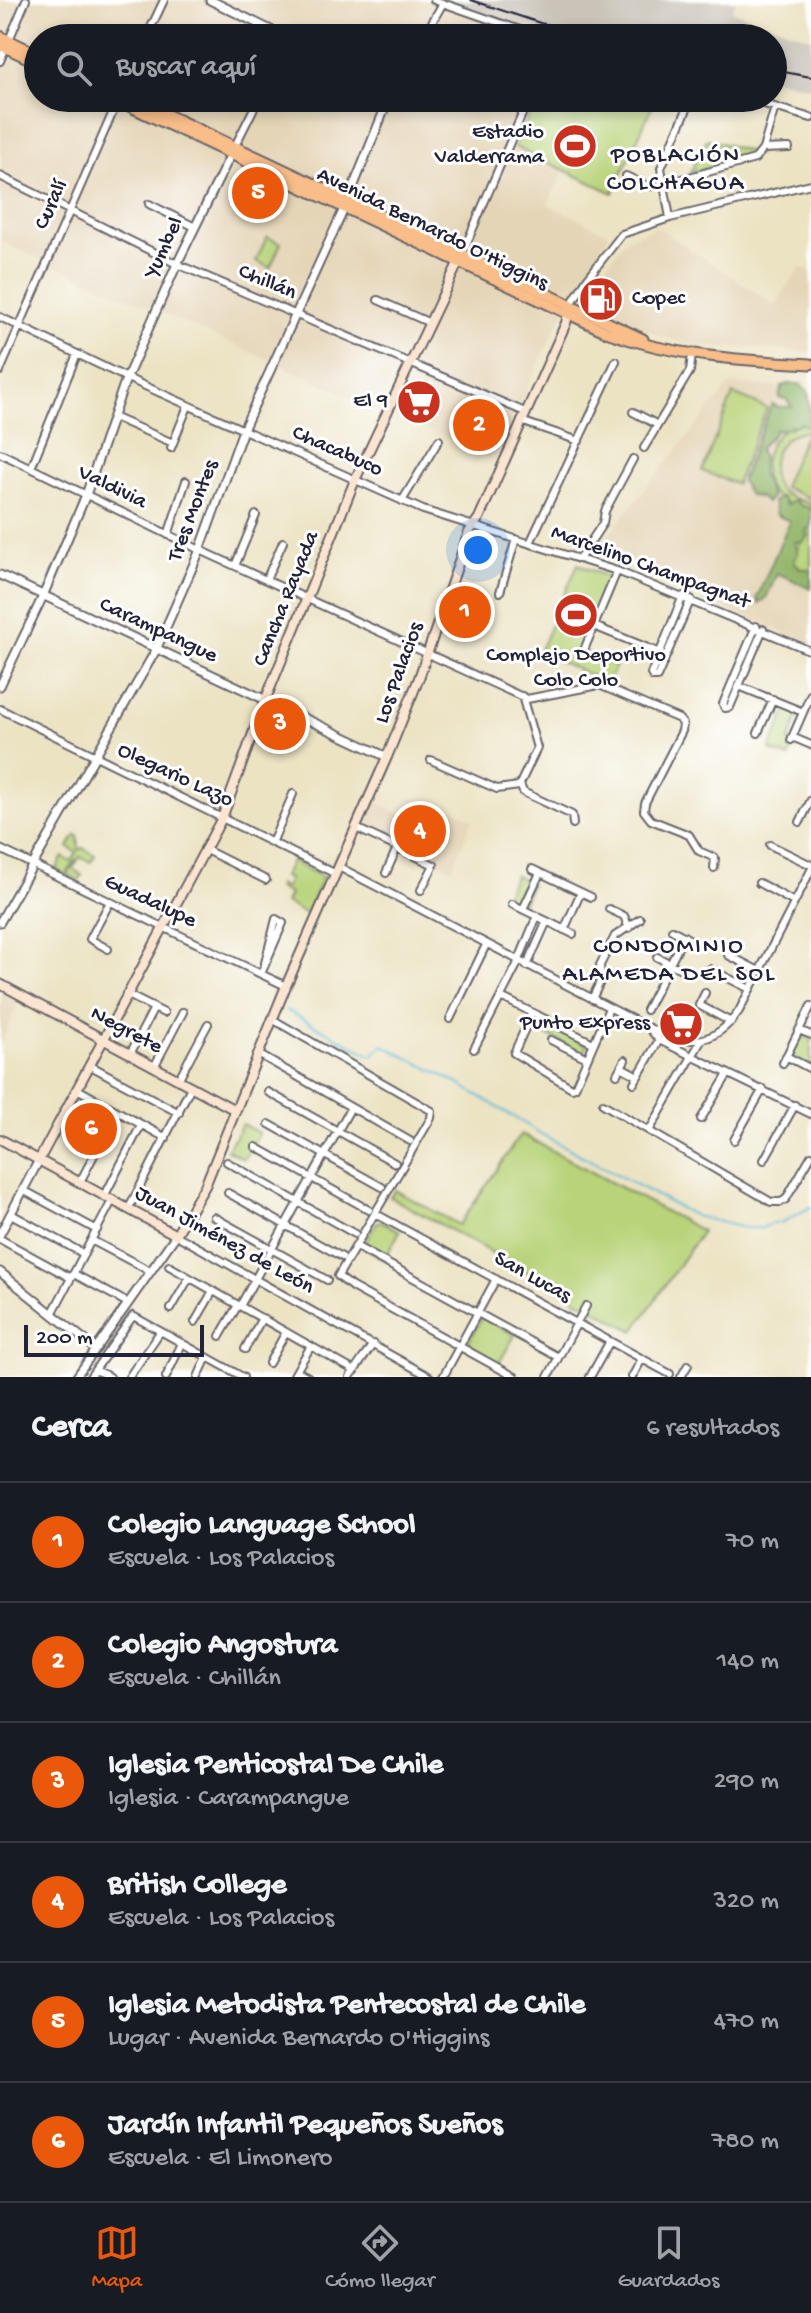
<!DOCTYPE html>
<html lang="es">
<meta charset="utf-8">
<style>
body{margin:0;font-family:"Gochi Hand",sans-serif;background:#242831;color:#f1f3f6}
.scale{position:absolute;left:24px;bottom:20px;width:180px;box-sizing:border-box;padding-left:8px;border:4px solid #22223b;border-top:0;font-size:22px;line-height:28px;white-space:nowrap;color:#22223b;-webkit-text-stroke:6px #fff;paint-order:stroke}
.you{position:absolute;left:478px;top:550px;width:28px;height:28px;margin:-20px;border:6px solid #fff;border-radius:50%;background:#1a73e8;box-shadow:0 0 0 12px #1a73e833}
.badge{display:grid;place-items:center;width:52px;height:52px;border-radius:50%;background:#ea580c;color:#fff;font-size:26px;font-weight:700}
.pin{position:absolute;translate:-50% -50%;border:4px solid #fff;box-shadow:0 2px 8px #0006}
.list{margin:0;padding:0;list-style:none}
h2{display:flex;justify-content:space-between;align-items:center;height:104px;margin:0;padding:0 32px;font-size:34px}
h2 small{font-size:26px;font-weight:400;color:#9ea1a6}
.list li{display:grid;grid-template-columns:52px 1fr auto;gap:24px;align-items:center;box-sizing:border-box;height:120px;padding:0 32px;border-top:2px solid #363941}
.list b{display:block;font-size:30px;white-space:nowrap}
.list p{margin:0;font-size:26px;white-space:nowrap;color:#9ea1a6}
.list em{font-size:26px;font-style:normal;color:#9ea1a6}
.icon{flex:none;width:44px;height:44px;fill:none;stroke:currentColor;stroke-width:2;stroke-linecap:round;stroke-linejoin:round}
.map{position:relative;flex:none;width:811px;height:1377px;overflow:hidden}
.search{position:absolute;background:#171b24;box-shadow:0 4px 12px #0003;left:24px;right:24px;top:24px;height:88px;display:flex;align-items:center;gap:20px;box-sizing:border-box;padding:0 28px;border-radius:44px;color:#9ea1a6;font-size:30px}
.sheet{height:824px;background:#171b24}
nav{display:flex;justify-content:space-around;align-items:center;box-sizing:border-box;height:112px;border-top:2px solid #363941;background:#171b24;font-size:22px;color:#9ea1a6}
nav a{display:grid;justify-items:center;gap:4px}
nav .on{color:#ea580c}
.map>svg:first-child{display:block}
.built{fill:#e5d5b7}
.industrial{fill:#c9c3b8}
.green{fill:#b8d378;stroke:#6d7a5a;stroke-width:2}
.forest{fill:#92b568;stroke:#5a6c52;stroke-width:2}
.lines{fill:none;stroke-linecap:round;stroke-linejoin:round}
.stream{stroke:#5abad8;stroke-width:2}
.minor-casing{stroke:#69666b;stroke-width:10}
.tertiary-casing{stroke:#69666b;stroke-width:11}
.secondary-casing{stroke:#69666b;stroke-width:12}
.primary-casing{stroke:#69666b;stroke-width:13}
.minor{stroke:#fff;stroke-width:6}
.tertiary{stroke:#fff;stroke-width:7}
.secondary{stroke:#fce5d0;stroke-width:8}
.primary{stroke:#f8bd89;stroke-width:9}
.rail{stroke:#22223b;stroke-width:2}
.labels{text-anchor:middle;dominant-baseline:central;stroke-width:6;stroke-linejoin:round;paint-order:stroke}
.poi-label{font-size:22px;fill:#22223b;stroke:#fff;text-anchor:end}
.street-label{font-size:22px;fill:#22223b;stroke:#fff}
.neighbourhood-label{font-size:24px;letter-spacing:2px;fill:#22223b;stroke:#fff}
</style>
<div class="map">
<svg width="811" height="1377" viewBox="0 0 811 1377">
<rect width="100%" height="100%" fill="#fff"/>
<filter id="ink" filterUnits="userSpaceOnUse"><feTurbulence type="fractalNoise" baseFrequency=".0125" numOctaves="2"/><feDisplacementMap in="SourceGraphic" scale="16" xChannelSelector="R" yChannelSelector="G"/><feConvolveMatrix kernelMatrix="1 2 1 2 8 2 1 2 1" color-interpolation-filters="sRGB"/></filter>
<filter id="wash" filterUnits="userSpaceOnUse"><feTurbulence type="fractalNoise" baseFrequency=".006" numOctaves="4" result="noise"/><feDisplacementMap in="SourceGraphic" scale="32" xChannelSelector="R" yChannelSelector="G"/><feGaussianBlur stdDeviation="1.8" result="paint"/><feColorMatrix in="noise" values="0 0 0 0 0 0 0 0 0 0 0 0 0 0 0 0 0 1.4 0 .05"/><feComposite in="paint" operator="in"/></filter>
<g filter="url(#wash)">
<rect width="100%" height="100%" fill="#ece3c3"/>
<!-- built -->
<path class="built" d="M0,0H577L562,38H38V98H537L516,147L564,170L548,204L609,234L559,321L494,460L0,241Z
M657,227L775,305L800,267L811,272V352L690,345L655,334L579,300L627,238Z
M730,384L811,389V643L699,598L695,586L598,547Z
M432,799L473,819L452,869L364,827L376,802L421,824Z
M0,990L20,999L0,1046Z"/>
<!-- industrial -->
<path class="industrial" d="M443,0H736L732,11L811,38V87L773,79V38H564Z"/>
<!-- green -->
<path class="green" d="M537,98H656L613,193L515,147Z
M707,139L757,154L690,173Z
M267,237L281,243L270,268L256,261Z
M733,394L767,408L736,484L702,471Z
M801,423L811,424V432C781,425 759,470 781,491C788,498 802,501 811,504V512C800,508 786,505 776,497C758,482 762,450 778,434C784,428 792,426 801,423Z
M805,435L811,438V499L783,487Z
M808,524L811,525V578L789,568Z
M578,564L611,579L581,650L616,666L608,683L539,652Z
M787,710L799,715L789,741L795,743L789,758L770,750Z
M76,835L78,836L79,850L83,848L95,855L91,862L80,857L73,869L82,875L79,881L68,875L76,860L66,875L56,870L63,857L71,862L77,853L68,847Z
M291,861L323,877L306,914L285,903L289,894L278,888L279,885L285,888L289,879L283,877Z
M515,875L531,884L522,905L503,900Z
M534,1018L587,1045L584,1053L529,1027Z
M801,1035L811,1038V1067L792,1056L790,1052L798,1036Z
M242,1124L259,1133L244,1159L227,1150Z
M521,1134L702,1231L634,1331L390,1197L395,1190L459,1225Z
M381,1221L400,1231L384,1260L362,1247L377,1222Z
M482,1317L515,1335L498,1365L466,1347Z"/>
<!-- forest -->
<path class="forest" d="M788,384H800L808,392L811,424L806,426L801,423L795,426L790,425L791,428L775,430C772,439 761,443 759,450L763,457L761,472L771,497L766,503L761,498L749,495L741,481L771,406L773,404L778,407H792L786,399L779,398L782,386Z
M781,497L786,505L794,500L801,506L811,508V527L806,530L807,537L801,543L794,542L798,552L794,562L801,569H811V589C799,585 790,576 777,574L766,598L759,604L757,598L790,521L776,515L773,502Z"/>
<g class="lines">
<!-- stream -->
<path class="stream" d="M286,1010L372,1056L383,1045L461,1085L543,1135L695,1216L744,1228H762L773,1223H781L811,1207"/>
</g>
</g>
<g filter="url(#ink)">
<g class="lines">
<!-- minor casing -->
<g class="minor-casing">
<path id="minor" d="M434,0L543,38
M146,38L164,0
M423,38L443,3
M0,61L26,0
M744,98L811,118
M235,146L259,98
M763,149L775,107
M0,176L177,264L525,412
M626,176L647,186H657L755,159L763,149L789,148
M149,204L195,227
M670,218L661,168L692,98
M462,254L529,98
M378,300L430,323
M570,306L587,279L622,234L670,218L811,184
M0,317L127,378L423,510L617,571L811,651
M0,371L119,98
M633,412L656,424
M113,417L173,443
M521,421L579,441
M171,448L188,406
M644,448L690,371L692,354
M0,453L200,550L527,699L599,685L679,719L683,724L682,731L645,803L644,811L651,820L689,835L699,851L715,858L714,868
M31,468L77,354
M402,501L439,440
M168,535L186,481
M530,543L616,361
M580,558L603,523L605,511L633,459
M235,566L256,515
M266,580L283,542
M500,592L516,539
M683,596L651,674L653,677H657L691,599
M594,626L660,653
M756,626L723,704L725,708L730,707L763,629
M584,650L617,571
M739,686L803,712
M0,709L336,874
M758,733L773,699
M792,737L811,745
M791,740L811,694
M431,760L497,789L519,786L537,748L522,696
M520,784L523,792L572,815L573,824
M800,822L811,800
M356,828L434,865L421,890
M272,843L293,794
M770,845L811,865
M0,849L286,986
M204,849L266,880
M339,867L649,1028C687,1045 713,1048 739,1011L811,870
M532,869L591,897
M386,873L397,848
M759,883L794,902
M512,904L573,934
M523,909L540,873
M609,909L624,916L629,928
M564,930L581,892
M672,930L696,943
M108,949L90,939L110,902
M728,955L759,971
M657,957L683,970
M527,966L547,921
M710,969L750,989
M261,974L283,923L276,919L265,963
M705,993L699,1005L731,1022
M126,994L164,1013
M501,997L593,1043
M592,999L601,980L600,965L615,936L640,919
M646,1010L684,936
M532,1013L514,1053L572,1088L575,1087L609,1008
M272,1019L432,1111L431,1118L338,1276L352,1287L515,1377
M450,1019L486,945
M649,1028L659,1040L811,1114
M799,1030L811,1035
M551,1040L587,1058
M474,1049L516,967L537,916
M130,1054L154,1008
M258,1054L410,1141
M786,1056L811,1069
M783,1063L811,1006
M89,1065L179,1113
M154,1067L183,1012
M621,1067L638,1076
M617,1074L625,1060
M178,1080L208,1024
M634,1083L659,1040
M77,1089L166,1138
M268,1092L395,1163
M603,1104L771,1202H781L786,1199L811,1156
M701,1119L728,1074
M269,1124L382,1187
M649,1131L701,1041
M734,1140L763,1089
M256,1147L369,1210
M764,1160L795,1105
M227,1162L355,1234
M80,1182L117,1111
M23,1190L97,1230
M228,1193L342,1257
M105,1195L141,1125
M129,1208L191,1087
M11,1214L84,1254
M376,1214L670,1374
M214,1217L327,1280
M176,1235L430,1377
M0,1239L71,1278
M91,1240L150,1271
M357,1247L558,1357
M169,1266L355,1371
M74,1274L128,1303
M240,1306L350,1109
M171,1309L189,1278
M52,1314L113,1199
M195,1322L213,1291
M220,1336L238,1305
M245,1349L262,1318
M269,1363L286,1332
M95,1370L110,1377
M297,1371L308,1377
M294,1375L311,1346
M76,1377L96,1349
M90,1377L133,1316L243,1377
M129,1377L160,1332
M166,1377L182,1343
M198,1377L207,1357
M350,1377L373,1344
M443,1377L496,1279
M548,1377L586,1306
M590,1377L610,1341
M632,1377L642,1359
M681,1377L688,1365"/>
</g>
<!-- tertiary casing -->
<g class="tertiary-casing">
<path id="tertiary" d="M210,0L287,38
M0,575L387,757
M0,686L43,596L86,495L124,384L177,264L232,152
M0,922L156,650L200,550L243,430L348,200L389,98
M0,1234L39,1160
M0,1272L96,1349L176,1235"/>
</g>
<!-- secondary casing -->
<g class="secondary-casing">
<path id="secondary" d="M0,984L235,1110
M0,1139L176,1235L205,1186L286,986L387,757L419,678L469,532L479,518L566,323L569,310
M39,1160L222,818L265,701L355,480L460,259"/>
</g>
<!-- primary casing -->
<g class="primary-casing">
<path id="primary" d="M0,36L38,54
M0,45L38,63
M112,98L609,333C675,357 742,360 811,364
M132,98L643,339"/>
</g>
<!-- minor -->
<use href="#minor" class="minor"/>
<!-- tertiary -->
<use href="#tertiary" class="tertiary"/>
<!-- secondary -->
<use href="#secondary" class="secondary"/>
<!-- primary -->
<use href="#primary" class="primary"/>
<!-- rail -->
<path class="rail" d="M471,0L540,23L611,38
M773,70L811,77"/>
</g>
</g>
<!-- icons -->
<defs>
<g id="stadium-disc" transform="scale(2.3)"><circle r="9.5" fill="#c8321e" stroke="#fff"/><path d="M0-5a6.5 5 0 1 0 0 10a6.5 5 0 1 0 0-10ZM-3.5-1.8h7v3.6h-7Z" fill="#fff"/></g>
<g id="fuel-disc" transform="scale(2.3)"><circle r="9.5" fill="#c8321e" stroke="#fff"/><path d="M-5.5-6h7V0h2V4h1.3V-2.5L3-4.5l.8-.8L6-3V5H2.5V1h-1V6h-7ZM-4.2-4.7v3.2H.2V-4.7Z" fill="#fff"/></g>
<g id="supermarket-disc" transform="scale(2.3)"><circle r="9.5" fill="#c8321e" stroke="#fff"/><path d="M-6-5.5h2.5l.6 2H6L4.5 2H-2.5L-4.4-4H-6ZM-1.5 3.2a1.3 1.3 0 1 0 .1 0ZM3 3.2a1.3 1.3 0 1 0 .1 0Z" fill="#fff"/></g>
</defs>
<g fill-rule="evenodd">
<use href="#stadium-disc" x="575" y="146"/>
<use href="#fuel-disc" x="601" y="299"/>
<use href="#supermarket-disc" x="419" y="402"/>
<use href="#stadium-disc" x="576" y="615"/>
<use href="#supermarket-disc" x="681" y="1024"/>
</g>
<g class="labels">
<!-- poi labels -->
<g class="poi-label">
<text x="544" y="133">Estadio<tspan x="544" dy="25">Valderrama</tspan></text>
<text x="632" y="299" text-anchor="start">Copec</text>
<text x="388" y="402">El 9</text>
<text x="576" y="656" text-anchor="middle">Complejo Deportivo<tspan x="576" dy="25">Colo Colo</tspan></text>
<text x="650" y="1024">Punto Express</text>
</g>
<!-- street labels -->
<g class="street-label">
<text transform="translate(52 205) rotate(-66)">Curalí</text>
<text transform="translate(432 230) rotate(26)">Avenida Bernardo O'Higgins</text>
<text transform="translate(165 248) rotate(-65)">Yumbel</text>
<text transform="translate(267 283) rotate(23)">Chillán</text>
<text transform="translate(337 452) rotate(24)">Chacabuco</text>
<text transform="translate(112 488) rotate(26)">Valdivia</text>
<text transform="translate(194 511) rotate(-69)">Tres Montes</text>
<text transform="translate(650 568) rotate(20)">Marcelino Champagnat</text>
<text transform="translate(287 599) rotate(-68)">Cancha Rayada</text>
<text transform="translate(158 631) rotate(25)">Carampangue</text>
<text transform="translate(400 673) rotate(-70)">Los Palacios</text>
<text transform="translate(175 776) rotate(25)">Olegario Lazo</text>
<text transform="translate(150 902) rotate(25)">Guadalupe</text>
<text transform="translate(126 1031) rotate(28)">Negrete</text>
<text transform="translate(224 1241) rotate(29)">Juan Jiménez de León</text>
<text transform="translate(532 1278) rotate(29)">San Lucas</text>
</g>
<!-- neighbourhood labels -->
<g class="neighbourhood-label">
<text x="676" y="156">POBLACIÓN<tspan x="676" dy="28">COLCHAGUA</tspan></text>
<text x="669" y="947">CONDOMINIO<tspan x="669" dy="28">ALAMEDA DEL SOL</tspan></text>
</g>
</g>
</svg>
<div class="scale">200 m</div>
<div class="you"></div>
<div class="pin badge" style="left:465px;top:612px">1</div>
<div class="pin badge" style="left:479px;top:425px">2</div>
<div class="pin badge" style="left:280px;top:724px">3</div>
<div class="pin badge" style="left:420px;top:831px">4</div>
<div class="pin badge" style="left:258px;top:193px">5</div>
<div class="pin badge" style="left:91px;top:1129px">6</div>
<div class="search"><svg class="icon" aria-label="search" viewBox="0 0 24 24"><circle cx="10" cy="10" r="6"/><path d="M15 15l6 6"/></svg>Buscar aquí</div>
</div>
<section class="sheet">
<h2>Cerca<small>6 resultados</small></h2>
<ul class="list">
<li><span class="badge">1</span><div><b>Colegio Language School</b><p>Escuela · Los Palacios</p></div><em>70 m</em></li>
<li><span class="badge">2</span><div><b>Colegio Angostura</b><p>Escuela · Chillán</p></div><em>140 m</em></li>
<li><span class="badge">3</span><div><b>Iglesia Penticostal De Chile</b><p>Iglesia · Carampangue</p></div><em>290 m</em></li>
<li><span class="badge">4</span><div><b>British College</b><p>Escuela · Los Palacios</p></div><em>320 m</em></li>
<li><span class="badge">5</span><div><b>Iglesia Metodista Pentecostal de Chile</b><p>Lugar · Avenida Bernardo O'Higgins</p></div><em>470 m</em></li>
<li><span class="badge">6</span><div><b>Jardín Infantil Pequeños Sueños</b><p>Escuela · El Limonero</p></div><em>780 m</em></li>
</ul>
</section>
<nav>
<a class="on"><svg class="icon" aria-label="map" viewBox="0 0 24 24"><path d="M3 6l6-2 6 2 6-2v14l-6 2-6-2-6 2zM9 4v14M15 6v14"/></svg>Mapa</a>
<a><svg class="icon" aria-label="directions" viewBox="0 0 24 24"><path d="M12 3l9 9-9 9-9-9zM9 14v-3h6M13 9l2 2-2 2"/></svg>Cómo llegar</a>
<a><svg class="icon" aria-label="saved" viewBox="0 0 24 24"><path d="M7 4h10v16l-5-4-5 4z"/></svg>Guardados</a>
</nav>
